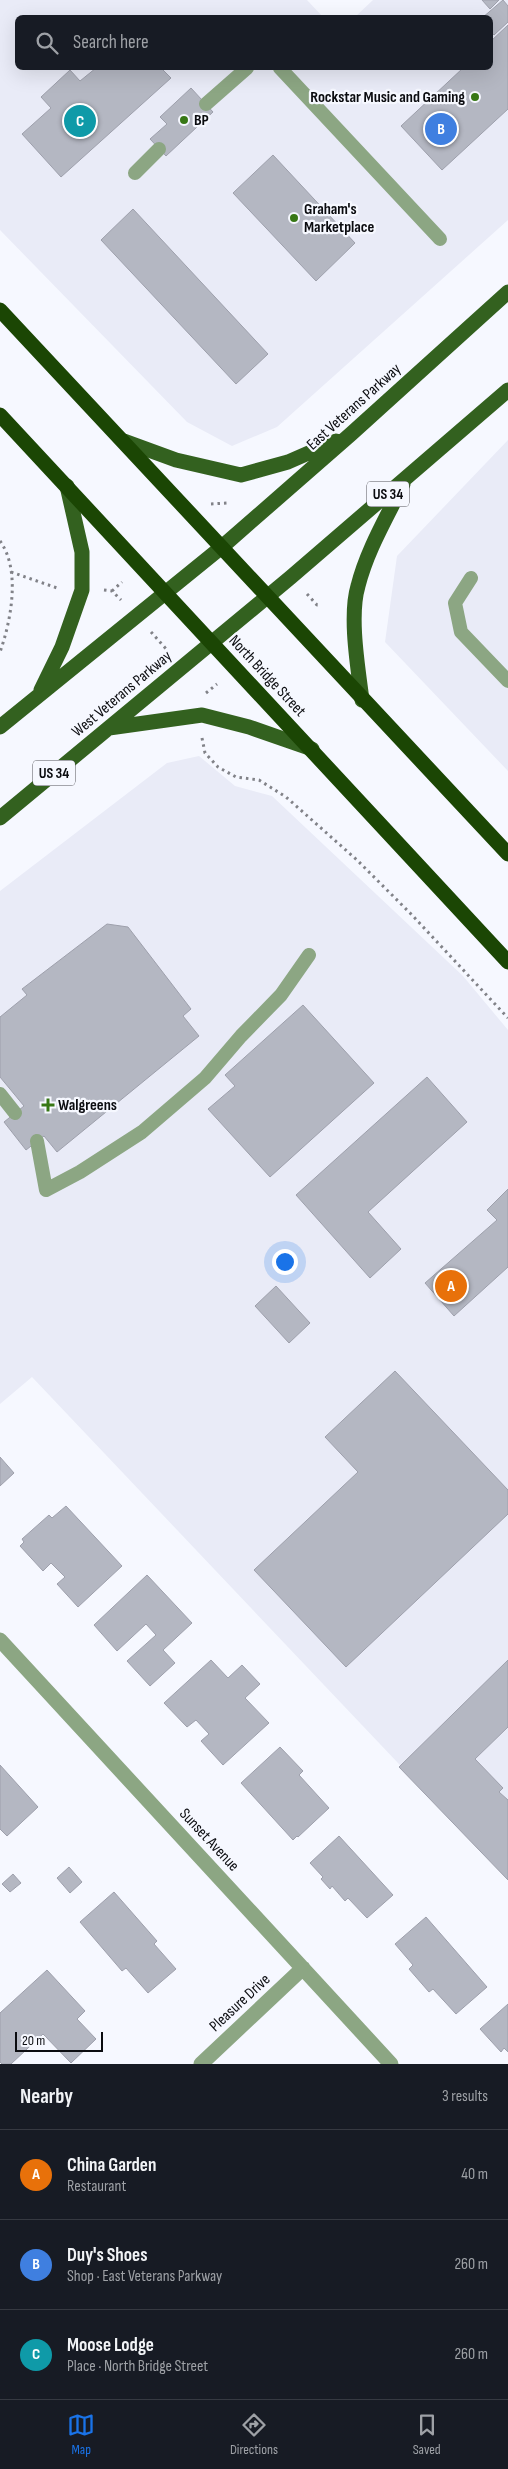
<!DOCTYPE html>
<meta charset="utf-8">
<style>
body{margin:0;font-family:"Sofia Sans Condensed",sans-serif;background:#20242c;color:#f1f3f6}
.scale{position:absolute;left:15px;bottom:12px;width:88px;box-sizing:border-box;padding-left:5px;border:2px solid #0b0c10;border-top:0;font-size:14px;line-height:18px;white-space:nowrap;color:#0b0c10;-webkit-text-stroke:4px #f6f8ff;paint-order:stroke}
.you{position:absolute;left:284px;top:1261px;width:18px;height:18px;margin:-12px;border:4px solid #fff;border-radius:50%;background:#1a73e8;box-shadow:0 0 0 8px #1a73e833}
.badge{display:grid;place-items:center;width:32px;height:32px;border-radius:50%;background:#1a73e8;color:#fff;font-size:16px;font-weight:700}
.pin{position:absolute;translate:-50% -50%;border:2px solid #fff;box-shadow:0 1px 5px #0006}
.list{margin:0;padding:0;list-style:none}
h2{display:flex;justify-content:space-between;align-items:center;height:65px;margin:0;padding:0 20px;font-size:21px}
h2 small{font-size:16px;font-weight:400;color:#9ea1a6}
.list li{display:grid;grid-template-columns:32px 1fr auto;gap:15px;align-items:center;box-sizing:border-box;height:90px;padding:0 20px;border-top:1px solid #363941}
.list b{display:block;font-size:19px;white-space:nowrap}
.list p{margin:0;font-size:16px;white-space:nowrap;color:#9ea1a6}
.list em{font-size:16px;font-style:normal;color:#9ea1a6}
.icon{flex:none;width:28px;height:28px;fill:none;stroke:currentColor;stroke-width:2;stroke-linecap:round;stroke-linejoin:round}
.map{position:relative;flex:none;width:508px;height:2064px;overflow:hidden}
.search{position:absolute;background:#171b24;box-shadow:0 5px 20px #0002;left:15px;right:15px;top:15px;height:55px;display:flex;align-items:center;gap:12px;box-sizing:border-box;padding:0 18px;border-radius:8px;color:#9ea1a6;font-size:19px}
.sheet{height:335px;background:#171b24}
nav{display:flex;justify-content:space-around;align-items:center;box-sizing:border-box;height:70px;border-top:1px solid #363941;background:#171b24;font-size:14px;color:#9ea1a6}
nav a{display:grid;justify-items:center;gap:2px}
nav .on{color:#1a73e8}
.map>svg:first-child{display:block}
.built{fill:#e9ebf7}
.building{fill:#b4b7c2;stroke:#9ea0ac}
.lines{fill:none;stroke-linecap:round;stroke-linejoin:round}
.path{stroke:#818288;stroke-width:3;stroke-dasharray:2.5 4;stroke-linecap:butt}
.lane{stroke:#8ca683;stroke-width:14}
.street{stroke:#8ca683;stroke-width:15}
.primary{stroke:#33611f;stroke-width:15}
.highway{stroke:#1b4604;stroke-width:15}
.poi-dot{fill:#377715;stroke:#f6f8ff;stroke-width:2}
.labels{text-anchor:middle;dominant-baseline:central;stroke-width:4.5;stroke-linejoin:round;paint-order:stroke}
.shield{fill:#f6f8ff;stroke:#525358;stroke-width:1}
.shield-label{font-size:15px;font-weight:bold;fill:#0b0c10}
.poi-label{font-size:16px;font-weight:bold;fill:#0b0c10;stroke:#f6f8ff;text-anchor:start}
.street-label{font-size:16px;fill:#0b0c10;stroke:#f6f8ff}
</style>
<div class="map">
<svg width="508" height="2064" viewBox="0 0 508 2064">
<rect width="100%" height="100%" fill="#f6f8ff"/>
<!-- built -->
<path class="built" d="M0,0H307L323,17L18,18V68H490V18L355,17L373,0H508V220L277,427L232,446L187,422L0,230Z
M508,440V771L385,642L397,556Z
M199,756L235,786L272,796L463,976L508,1030V1879L32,1377L0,1404V891L167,763Z"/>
<!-- building -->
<path class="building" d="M482,0H499L490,9Z
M503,0L508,6V22L494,35L490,31V18H482Z
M508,25V109L442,170L401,126L463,68H490V42Z
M96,68H161L171,78L61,177L22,134L51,108L41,97L70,70L80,81Z
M191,88L213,112L166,156L150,139L167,124L160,117Z
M273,155L355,243L316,281L233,193Z
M133,209L268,354L236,384L101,240Z
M107,924L128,927L191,1009L183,1016L199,1036L57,1152L44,1136L26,1150L4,1122L24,1106L0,1077V1017L27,995L22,989Z
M303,1005L374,1083L270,1177L208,1109L235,1086L225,1075Z
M427,1077L467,1122L368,1212L401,1249L370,1278L296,1195Z
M508,1189V1267L454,1316L425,1283L497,1220L487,1210Z
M276,1286L310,1323L289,1343L255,1306Z
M395,1371L508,1490V1514L346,1667L254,1570L358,1472L325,1437Z
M0,1457L14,1473L0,1486Z
M66,1506L122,1566L78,1607L57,1584L65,1577L51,1563L43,1571L20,1546L24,1542L22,1539L49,1515L52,1518Z
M147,1575L192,1623L163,1650L175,1663L150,1686L127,1661L156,1635L146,1624L117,1651L94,1625Z
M211,1660L228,1678L242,1665L260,1684L245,1698L269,1723L223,1765L201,1741L209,1734L196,1720L187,1727L164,1703Z
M508,1660V1727L475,1759L503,1788L499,1792L508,1800V1880L399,1767Z
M280,1747L303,1771L299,1775L329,1808L298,1837L297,1836L293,1840L241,1783Z
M0,1765L38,1807L7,1836L0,1829Z
M339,1836L393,1895L367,1918L348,1898L345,1901L332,1886L330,1889L321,1879L323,1877L310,1863Z
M69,1867L82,1882L70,1893L57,1878Z
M13,1874L21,1883L10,1892L2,1884Z
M114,1892L157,1941L154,1944L176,1969L148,1993L126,1968L122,1971L80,1922Z
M426,1917L487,1987L456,2014L433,1989L429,1992L409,1969L413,1965L395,1944Z
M47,1970L85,2011L77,2019L96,2039L71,2063L43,2034L11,2064H2L0,2062V2013Z
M508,2004V2052L504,2048L501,2052L480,2029Z"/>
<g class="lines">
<!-- path -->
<path class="path" d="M211,504L228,503
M0,541C21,570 11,621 0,652
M11,572L60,589
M104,590L112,591L121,600
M112,591L122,582
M307,594L317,605H321
M151,632L168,651
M206,693L217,684
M202,738L205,753L218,767L236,777L259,780L286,797L357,860L412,915L508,1018"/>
<!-- lane -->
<path class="lane" d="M280,68L440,239
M206,104L247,68
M135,173L159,149
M471,578L455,603L461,632L508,681
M0,1094L15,1113
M37,1141L46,1190L80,1172L142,1132L205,1078L241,1036L281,995L309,955"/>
<!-- street -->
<path class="street" d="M0,1640L391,2064
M201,2064L303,1968"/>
<!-- primary -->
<path class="primary" d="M124,441L176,460L241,475L288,462L336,441
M41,690L62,647L82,590V552L67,486
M362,700C358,668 349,616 358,586C367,550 387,517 403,484
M0,727L223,546L351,434L508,292
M109,728L202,715L249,727L312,749
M0,818L291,577L508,390"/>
<!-- highway -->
<path class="highway" d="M0,310L508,854
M0,415L508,962"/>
</g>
<!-- markers -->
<g class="poi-dot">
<circle cx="475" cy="97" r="5"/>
<circle cx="184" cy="120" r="5"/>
<circle cx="294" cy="218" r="5"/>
<path d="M45.5 1097.5h5v5h5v5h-5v5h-5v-5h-5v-5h5z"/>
</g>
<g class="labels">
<!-- shield labels -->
<g class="shield">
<rect x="367" y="481.5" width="42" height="25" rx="4"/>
<rect x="33" y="760.5" width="42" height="25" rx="4"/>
</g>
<g class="shield-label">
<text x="388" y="494">US 34</text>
<text x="54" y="773">US 34</text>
</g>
<!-- poi labels -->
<g class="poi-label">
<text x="465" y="97" text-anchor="end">Rockstar Music and Gaming</text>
<text x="194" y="120">BP</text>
<text x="304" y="209">Graham's<tspan x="304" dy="18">Marketplace</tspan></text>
<text x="58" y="1105">Walgreens</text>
</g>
<!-- street labels -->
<g class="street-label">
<text transform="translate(354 407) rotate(-42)">East Veterans Parkway</text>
<text transform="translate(267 676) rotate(47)">North Bridge Street</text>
<text transform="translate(122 694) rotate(-40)">West Veterans Parkway</text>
<text transform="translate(209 1840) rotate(47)">Sunset Avenue</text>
<text transform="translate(240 2003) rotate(-43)">Pleasure Drive</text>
</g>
</g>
</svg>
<div class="scale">20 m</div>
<div class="you"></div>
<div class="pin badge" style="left:451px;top:1286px;background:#e8710a">A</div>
<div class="pin badge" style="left:441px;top:129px;background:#3f7fe0">B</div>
<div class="pin badge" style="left:80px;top:121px;background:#0f9aa8">C</div>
<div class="search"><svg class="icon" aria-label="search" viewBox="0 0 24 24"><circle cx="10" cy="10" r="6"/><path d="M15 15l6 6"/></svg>Search here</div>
</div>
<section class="sheet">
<h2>Nearby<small>3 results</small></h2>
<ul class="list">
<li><span class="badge" style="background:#e8710a">A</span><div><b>China Garden</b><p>Restaurant</p></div><em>40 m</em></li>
<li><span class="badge" style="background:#3f7fe0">B</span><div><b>Duy's Shoes</b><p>Shop · East Veterans Parkway</p></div><em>260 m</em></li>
<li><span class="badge" style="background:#0f9aa8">C</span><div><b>Moose Lodge</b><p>Place · North Bridge Street</p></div><em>260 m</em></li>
</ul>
</section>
<nav>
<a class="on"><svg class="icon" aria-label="map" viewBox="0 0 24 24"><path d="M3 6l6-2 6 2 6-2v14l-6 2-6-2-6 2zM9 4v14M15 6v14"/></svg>Map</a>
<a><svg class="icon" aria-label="directions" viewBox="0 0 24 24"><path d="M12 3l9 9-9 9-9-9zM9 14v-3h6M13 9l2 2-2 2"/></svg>Directions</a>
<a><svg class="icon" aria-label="saved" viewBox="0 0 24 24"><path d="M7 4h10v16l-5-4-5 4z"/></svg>Saved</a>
</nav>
